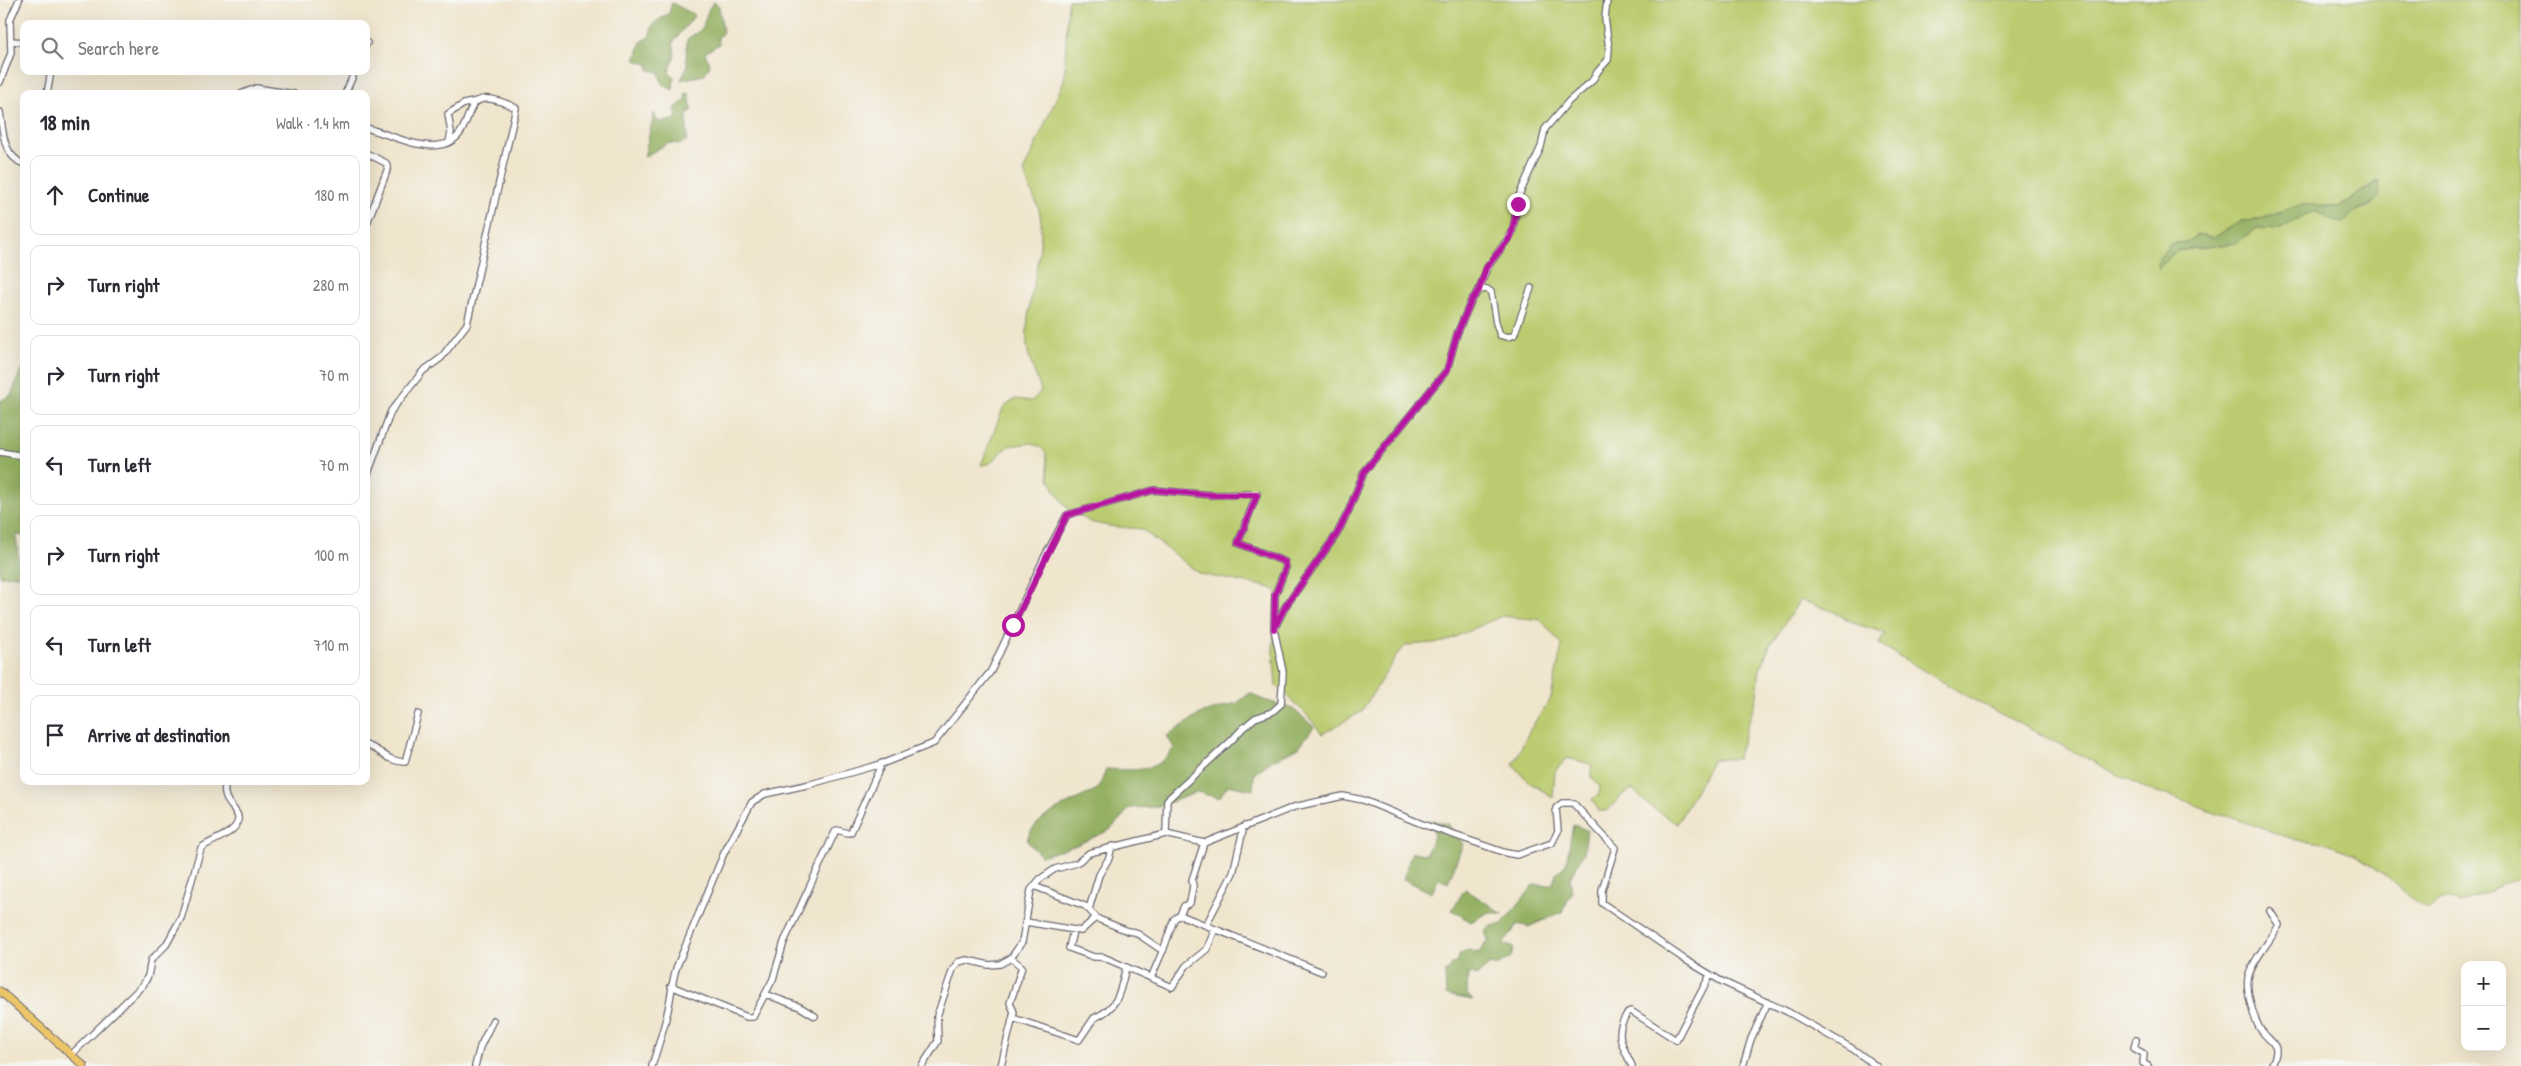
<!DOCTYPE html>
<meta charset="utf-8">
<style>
body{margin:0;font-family:"Patrick Hand",sans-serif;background:#f7f7f7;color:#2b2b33}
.controls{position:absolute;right:15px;bottom:15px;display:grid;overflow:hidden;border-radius:10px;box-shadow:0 5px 20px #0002}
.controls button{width:45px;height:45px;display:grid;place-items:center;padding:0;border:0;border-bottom:1px solid #e1e1e2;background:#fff;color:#2b2b33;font:25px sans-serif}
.stop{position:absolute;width:15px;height:15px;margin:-11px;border:4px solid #b5179e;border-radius:50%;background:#fff}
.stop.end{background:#b5179e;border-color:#fff;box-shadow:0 1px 5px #0008}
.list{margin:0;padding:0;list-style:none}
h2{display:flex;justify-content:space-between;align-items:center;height:65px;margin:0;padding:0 20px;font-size:21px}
h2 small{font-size:16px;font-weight:400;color:#7c7c81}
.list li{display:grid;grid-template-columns:32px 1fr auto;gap:15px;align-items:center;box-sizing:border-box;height:80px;margin:0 10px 10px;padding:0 10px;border:1px solid #e1e1e2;border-radius:10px}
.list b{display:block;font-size:19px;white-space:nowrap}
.list em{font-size:16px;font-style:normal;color:#7c7c81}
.icon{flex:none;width:28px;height:28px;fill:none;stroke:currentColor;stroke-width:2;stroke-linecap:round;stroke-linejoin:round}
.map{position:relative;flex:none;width:2521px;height:1066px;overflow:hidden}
.search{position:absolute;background:#fff;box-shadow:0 5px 20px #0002;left:20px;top:20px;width:350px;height:55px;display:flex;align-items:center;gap:12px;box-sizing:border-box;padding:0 18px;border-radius:10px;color:#7c7c81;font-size:19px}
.panel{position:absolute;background:#fff;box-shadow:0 5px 20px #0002;left:20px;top:90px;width:350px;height:695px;border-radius:10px}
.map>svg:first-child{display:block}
.green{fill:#bbcc6f;stroke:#6e7755;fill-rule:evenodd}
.forest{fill:#94b062;stroke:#5b694e}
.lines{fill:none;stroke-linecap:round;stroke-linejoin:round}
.minor-casing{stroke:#6a666e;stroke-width:8}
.major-casing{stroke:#6a666e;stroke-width:9}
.minor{stroke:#fff;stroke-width:5.5}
.major{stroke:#edc569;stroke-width:7}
.route{stroke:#b5179e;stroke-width:6}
</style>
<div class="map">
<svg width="2521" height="1066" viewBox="0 0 2521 1066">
<rect width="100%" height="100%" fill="#f6f6f2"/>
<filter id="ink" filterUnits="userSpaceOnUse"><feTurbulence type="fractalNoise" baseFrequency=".02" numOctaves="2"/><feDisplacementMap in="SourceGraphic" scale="10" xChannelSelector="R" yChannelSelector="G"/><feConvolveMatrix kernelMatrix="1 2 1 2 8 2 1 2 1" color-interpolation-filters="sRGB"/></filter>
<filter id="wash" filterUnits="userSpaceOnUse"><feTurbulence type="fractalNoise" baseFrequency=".0096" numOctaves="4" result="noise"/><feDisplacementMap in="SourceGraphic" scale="20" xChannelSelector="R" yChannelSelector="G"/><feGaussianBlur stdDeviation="1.12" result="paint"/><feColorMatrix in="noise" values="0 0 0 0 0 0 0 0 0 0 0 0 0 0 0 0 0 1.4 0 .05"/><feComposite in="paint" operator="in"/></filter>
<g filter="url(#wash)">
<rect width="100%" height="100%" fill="#f0e5cd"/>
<!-- green -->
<path class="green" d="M1068,0H2521V877L2460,903C2448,895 2438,900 2428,909L2418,904L2384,874L2356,855L2325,843L2296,840L2140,786L1968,697L1879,644L1885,633L1856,624L1832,611L1800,600L1770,645L1760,669L1757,696L1737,759H1713L1677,824L1647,804L1632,789L1621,796L1607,811H1598L1592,799L1599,795L1600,787L1592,778L1591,764L1567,758L1555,771L1553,797L1530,783L1513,765L1531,728L1551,698L1562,645L1541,620L1502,616L1444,642L1407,645L1399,652L1361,712L1322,734L1308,716L1276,685L1273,649L1277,591L1268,587L1200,574L1141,529L1109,526L1090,522L1068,509L1057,494L1049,478L1046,453L1040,447L1032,443L1008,446L989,464L981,465L1003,408L1015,399L1032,401L1041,391C1037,377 1029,361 1027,347C1024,304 1043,263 1041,221C1040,202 1026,188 1024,170L1064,81ZM2379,180L2371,206L2352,212L2344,222L2331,220L2317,212L2300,217L2281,229L2257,228L2236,243L2176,251L2159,268L2169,244L2187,242L2197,235L2213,238L2241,221L2259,220L2277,212L2322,205L2338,207Z"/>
<!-- forest -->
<path class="forest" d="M714,2L719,6L723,32L718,38L719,44L705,53L710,65L704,75L681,80L688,65L686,60L687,39L702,29L709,8Z
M672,3L695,15L673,42L675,54L669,72L674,77L673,90L662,84L659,72L649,70V65L635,60L641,42L649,37L653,24L669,13Z
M689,93L692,111L687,113V140L681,144L668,143L644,157L654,113L658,122L674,120L677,116L675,108L686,100L685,94Z
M2380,180L2379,198C2366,210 2356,207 2344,222L2331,220L2317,212L2300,217L2281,229L2257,228L2236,243L2176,251L2158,268L2157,263L2169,244L2187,242L2197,235L2213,238L2241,221L2259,220L2302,204L2338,207Z
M21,370H24V536L16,535L20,575L0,576V401L11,395Z
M1250,693L1264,700L1293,709L1314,727L1299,747L1273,760L1254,774L1253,790L1228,785L1219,798L1197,792L1159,807L1130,808L1110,830L1074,846L1041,856L1027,841C1032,815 1077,801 1099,788L1106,769C1134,770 1156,774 1174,748L1167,736L1200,714L1237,703Z
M1431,820L1448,824L1463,844L1448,883L1438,879L1432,893L1403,879L1412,852L1426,854L1434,836Z
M1573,825L1587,830L1584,852L1570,878L1572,892L1562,912L1528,927L1518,924L1503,944L1514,948L1511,957L1498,966L1490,964L1476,976L1468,973L1467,994L1473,1000L1446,995L1445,972L1451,968L1452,963L1457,964L1459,955L1468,950L1480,953L1486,942L1489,943L1485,931L1491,926L1502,924L1534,885H1552L1556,874L1566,864Z
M1465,889L1503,914L1489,912L1471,922L1452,910Z"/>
</g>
<g filter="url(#ink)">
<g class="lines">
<!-- minor casing -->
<g class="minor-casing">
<path id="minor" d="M11,41L24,42
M366,45L367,43
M0,82L11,53L10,20L19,0
M47,94L51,71
M241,94L256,88L294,94
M345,94L355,71
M0,112C3,132 3,156 24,164
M366,128C390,134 420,151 445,144C481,133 453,77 516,108L467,324L441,358L423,371L391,411L366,479
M449,142L451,132L448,114L464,104L477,101
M366,153L386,163L388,168L366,226
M1479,290L1487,289L1491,292L1496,323L1500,335L1508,337L1514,335L1531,288
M0,452L24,456
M366,745C384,751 385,761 405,762L418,714
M1166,834L1204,843L1294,807L1343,796L1363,800L1422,824L1506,853L1517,855L1552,843L1558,831L1556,808L1562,803H1573L1615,848L1602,890V903L1684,959L1721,981L1788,1012L1853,1049L1876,1066
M1034,886L1085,906L1098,919
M1089,909L1099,875L1109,858L1112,846
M2270,911L2279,925C2270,942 2253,959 2248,978C2246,991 2253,1016 2259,1027C2269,1044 2284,1042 2271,1066
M1180,915L1184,906L1190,903L1193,886L1192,880L1204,843
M1026,922L1081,931L1094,919H1098L1128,931L1135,932L1163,951L1174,919L1180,915L1322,972
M1206,925L1233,873L1244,826
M1073,931L1069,948L1094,957H1103L1172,987L1186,966L1207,949L1215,929
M1151,978L1163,950
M671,986L747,1017H753L773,979L784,942L835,832L837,830L848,833L851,832L882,763
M765,994L800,1007L815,1016
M1013,1018L1079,1040L1094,1018C1119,1008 1120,991 1126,967
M2136,1040L2134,1048L2144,1054L2143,1063L2148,1066
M72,1054L143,985L148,976L151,960L166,945L181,918L201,848C211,840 236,834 238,820C240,808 219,804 226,781
M475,1066L480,1047L493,1020
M652,1066C658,1046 665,1026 669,1005C672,991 672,979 677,966L724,853L752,802L765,794L811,784L884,763L934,743L991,671L1044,558L1067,515L1154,490L1212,495L1257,494L1238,543L1285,562L1286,567L1275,595L1274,629
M922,1066L938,1041L937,1016L953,969L958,962L967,960L989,965L1000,964L1011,958L1022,942L1031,890L1040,879L1055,869L1077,863L1089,853L1166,834L1167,800L1231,741L1243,728L1255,718L1272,712L1281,704L1283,672L1274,629L1285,607L1337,534L1349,510L1364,472L1447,370L1457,334L1471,301L1479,290L1487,268L1512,233L1520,193L1541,147L1545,129L1569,101L1592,81L1598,71L1608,60L1609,49L1605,18L1607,0
M1001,1066L1014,1012L1010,1003L1022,967L1011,958
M1632,1066C1622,1044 1613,1034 1628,1012L1631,1011L1676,1040L1710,975
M1743,1066L1751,1039L1768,1002"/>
</g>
<!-- major casing -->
<g class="major-casing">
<path id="major" d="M0,991L84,1066"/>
</g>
<!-- minor -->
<use href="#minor" class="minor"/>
<!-- major -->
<use href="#major" class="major"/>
</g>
</g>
<g class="lines" filter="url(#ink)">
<!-- route -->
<path class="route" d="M1013,625L1067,515L1154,490L1212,495H1257L1238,543L1285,562L1286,567L1275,595L1274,629L1285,607L1337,534L1349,510L1364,472L1447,370L1457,334L1471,301L1479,290L1486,268L1511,236L1518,204"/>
</g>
</svg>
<div class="controls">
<button>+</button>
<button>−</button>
</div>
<div class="stop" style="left:1013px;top:625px"></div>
<div class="stop end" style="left:1518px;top:204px"></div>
<div class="search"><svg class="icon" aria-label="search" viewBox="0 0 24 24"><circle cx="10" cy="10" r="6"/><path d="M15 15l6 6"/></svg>Search here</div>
<section class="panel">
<h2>18 min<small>Walk · 1.4 km</small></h2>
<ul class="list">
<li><svg class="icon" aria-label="ahead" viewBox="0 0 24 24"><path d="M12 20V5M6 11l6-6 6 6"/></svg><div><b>Continue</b></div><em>180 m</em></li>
<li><svg class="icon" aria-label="right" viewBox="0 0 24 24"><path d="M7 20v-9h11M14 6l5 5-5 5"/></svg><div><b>Turn right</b></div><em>280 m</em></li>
<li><svg class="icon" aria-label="right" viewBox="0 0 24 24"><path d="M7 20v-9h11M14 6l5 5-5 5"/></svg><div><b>Turn right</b></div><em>70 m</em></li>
<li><svg class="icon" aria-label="left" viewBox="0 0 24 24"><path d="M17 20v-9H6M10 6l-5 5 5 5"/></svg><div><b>Turn left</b></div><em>70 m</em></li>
<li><svg class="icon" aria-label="right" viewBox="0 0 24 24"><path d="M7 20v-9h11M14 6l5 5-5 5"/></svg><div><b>Turn right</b></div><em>100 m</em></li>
<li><svg class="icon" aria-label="left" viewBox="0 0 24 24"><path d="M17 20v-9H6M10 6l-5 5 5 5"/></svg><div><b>Turn left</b></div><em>710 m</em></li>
<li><svg class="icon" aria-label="arrive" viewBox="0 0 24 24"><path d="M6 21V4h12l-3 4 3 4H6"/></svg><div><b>Arrive at destination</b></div></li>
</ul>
</section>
</div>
